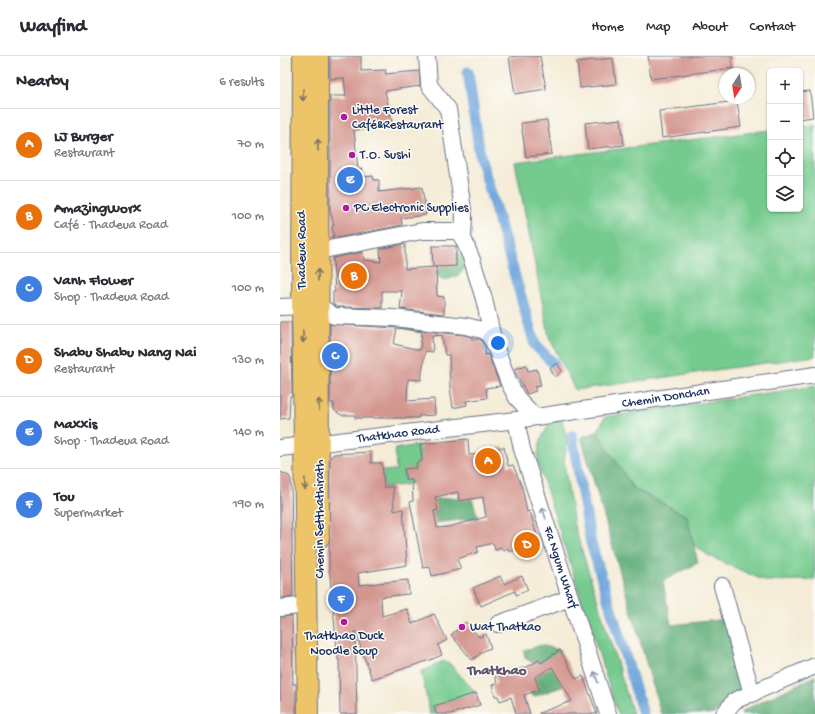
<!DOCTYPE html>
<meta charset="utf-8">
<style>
body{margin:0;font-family:"Gochi Hand",sans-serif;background:#f7f7f7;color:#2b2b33}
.controls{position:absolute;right:12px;top:12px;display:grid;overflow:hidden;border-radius:6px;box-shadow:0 1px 3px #0004}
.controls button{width:36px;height:36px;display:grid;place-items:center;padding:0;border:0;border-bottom:1px solid #e1e1e2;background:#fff;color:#2b2b33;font:20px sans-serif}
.compass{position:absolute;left:439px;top:12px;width:36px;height:36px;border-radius:50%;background:#fff;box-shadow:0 1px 3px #0004;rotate:192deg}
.you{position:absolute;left:218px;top:287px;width:14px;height:14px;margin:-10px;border:3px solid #fff;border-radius:50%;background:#1a73e8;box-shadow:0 0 0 6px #1a73e833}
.badge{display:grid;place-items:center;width:26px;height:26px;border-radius:50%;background:#0b8043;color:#fff;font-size:13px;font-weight:700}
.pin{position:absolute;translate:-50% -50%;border:2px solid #fff;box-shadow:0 1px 4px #0006}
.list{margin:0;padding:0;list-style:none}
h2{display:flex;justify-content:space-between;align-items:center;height:52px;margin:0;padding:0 16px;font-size:17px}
h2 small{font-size:13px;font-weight:400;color:#7c7c81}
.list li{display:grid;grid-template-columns:26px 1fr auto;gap:12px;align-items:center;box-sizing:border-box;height:72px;padding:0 16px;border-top:1px solid #e1e1e2}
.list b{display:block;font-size:15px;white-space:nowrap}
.list p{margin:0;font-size:13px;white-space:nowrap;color:#7c7c81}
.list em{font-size:13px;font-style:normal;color:#7c7c81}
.icon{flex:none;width:22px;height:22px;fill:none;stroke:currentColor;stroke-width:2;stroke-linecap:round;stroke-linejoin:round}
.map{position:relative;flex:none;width:535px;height:658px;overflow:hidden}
header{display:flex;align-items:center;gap:24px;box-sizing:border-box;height:56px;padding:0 20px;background:#fff;border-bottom:1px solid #e1e1e2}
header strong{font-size:19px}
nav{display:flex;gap:22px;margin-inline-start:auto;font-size:14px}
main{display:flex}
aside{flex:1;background:#fff}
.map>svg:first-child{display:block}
.green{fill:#75ca8e;stroke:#487c76}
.forest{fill:#60ae79;stroke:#3e6e6c}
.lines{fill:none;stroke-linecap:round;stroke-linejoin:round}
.canal{stroke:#6ea5dc;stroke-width:11}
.building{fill:#d49790;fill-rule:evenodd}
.minor-casing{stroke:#677188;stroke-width:18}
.major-casing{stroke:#677188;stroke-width:22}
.minor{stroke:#fff;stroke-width:16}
.major{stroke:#eec469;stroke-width:20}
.oneway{stroke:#7a7263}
.oneway2{stroke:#8d97ae}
.poi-dot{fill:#b5179e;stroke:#fdfcf7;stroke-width:1.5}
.labels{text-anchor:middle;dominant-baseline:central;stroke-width:3;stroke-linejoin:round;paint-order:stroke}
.poi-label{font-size:13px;fill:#1b2f5e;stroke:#fdfcf7;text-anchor:start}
.street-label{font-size:13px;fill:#1b2f5e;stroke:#fdfcf7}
.quarter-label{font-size:15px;font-weight:bold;fill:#5c5370;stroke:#fdfcf7}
</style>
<header>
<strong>Wayfind</strong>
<nav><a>Home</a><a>Map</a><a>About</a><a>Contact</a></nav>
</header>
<main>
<aside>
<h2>Nearby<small>6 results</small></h2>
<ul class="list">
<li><span class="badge" style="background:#e8710a">A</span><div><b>LJ Burger</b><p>Restaurant</p></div><em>70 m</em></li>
<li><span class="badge" style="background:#e8710a">B</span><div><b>AmazingWorx</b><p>Café · Thadeua Road</p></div><em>100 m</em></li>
<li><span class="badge" style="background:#3f7fe0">C</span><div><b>Vanh Flower</b><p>Shop · Thadeua Road</p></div><em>100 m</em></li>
<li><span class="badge" style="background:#e8710a">D</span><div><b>Shabu Shabu Nang Nai</b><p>Restaurant</p></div><em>130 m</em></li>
<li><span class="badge" style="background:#3f7fe0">E</span><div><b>Maxxis</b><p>Shop · Thadeua Road</p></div><em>140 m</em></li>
<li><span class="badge" style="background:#3f7fe0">F</span><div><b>Tou</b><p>Supermarket</p></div><em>190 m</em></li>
</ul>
</aside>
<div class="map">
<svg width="535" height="658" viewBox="0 0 535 658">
<rect width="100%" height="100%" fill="#fdfcf7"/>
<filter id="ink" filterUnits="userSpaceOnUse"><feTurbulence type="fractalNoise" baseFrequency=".025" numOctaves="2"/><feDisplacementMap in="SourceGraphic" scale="8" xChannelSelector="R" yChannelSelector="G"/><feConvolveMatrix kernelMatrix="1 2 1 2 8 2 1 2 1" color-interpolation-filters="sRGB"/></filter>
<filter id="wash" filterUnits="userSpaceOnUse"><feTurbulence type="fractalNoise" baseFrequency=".012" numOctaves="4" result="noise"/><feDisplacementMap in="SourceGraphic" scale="16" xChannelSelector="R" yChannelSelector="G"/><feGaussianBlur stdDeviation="0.9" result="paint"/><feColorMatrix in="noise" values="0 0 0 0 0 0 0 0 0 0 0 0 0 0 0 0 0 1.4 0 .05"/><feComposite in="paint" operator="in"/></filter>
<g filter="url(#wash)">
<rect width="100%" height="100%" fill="#f4ecd7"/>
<!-- green -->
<path class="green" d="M535,69V300L295,334L269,281L235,106L490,74V153H520V70Z
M535,330V524L485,525L429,500L413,488L407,460L353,432L317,376L325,361Z
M273,364H282L287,383L284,407L294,469L353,658H338L258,407C257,389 262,378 273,364Z
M138,389L140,395V406L136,407L137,412L124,414L125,424H132V428L104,431L102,415L116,414L115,393Z
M163,605L171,609L196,637L154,650L156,658H149L147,643L141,616Z"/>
<!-- forest -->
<path class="forest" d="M176,197L183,198L187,205C185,218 175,223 162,224L156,218C159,209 168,210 176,210Z
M317,376L353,432L407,460L418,507L383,525L391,569L446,563L463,632L434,658H381L301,381Z
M179,441L180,445L192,443L198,462L153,467L152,463L155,462L154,455L158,454L155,443Z
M261,589L280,594L284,630L253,641L250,637L257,620L266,615L259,604L253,607L245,602L244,595Z
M535,620V658H461L464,654Z"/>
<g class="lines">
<!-- canal -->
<path class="canal" d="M188,16L200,100L255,289L274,308
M292,380L311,487L363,658"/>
</g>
<g id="blocks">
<!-- building -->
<path class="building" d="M50,0H81V15L106,14L105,18L139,15L140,30L105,35L112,65L84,71L85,73L74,74L78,114L82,113L83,121L93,120L94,124H99V136L142,131L146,159L121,162L122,169L52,183V180H54L52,170L54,169L50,154V40H66L64,22L50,23Z
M238,0H260L266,33L235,38L229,1Z
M368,0H452L453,12L371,23Z
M333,2L336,28L300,32L297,6Z
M530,35L533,61L520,63V36Z
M457,45L461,71L382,82L379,55Z
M341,63L344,89L308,93L305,67Z
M267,64L272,98L246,101L241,67Z
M125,188V213L153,211L152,190H176V210L154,211H156L157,240L164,241V258L120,253L122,235H102V252L57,251L53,248V236H55L53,202L83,196L84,204L101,206L100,193Z
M0,266H11L12,340H10L9,362L0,363Z
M50,268L117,272L114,288L140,294L142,276L118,272L184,279L192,281V283H200L205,290V299L208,298L220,330L206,332L207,342L186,345L187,349L173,352L170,332L169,299H165L162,279L152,280L153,296L145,295L141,324L128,323L127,345L154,343L155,359L138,360L139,362H75V359H61L54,354V347H50Z
M277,307L282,315L275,321L270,312Z
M246,309L248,315L257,313L261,330L254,331L256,335L247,338L234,313Z
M188,383L189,399L216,397L214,393L224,391L228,410L233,409L242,431L247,456L250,455L260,491L244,496L243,491L229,496L228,492L224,495L222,492L215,494L213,487L197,491L198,496L177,503L181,513L152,520L150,511L143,512L130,446L133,445L132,424H126L124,413L137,412L136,407L142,405L140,388ZM178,436L179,445L203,441L206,461L168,471L157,472L154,455L158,454L155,441Z
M91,396V407H102L104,431H113L114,455L123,453L127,509L78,517L79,529L128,524L129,538L101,541L102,560L127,553L132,568L154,558L167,584L158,589L162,599L150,604L92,623L75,575L77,658H60L59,603L58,604L49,510L50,402L54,398Z
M0,416L9,420L11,424L13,541L0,542Z
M220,520L224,528L242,520L248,534L236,539L235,535L201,550L193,532Z
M12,560L13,628H16V658H0V561Z
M186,566L199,581L206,578L211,592L205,594L192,604L171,579Z
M280,594L296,623L303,620L317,658H260L259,657L292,645L272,611L255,621L259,634L244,639L250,658H236L231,641L220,645L218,640H215L212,629L217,627L215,620L247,611L259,604L261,607Z
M196,637L200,649L170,658H156L154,650Z"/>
</g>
</g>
<g filter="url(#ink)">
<use href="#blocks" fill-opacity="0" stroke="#677188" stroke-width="1"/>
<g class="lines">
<!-- minor casing -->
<g class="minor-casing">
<g id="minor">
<path d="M147,0L149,29L168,53L184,160L183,182L192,204L204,243L214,287L229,327L237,342L255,361"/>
<path d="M38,195L142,175H177L183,182"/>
<path d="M38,249L54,260L113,262L186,270L206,275L214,287"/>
<path d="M0,251L22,250"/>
<path id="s1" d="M236,364L242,393L328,658"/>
<path id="s2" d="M0,392L236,364L535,319"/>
<path d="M442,530L472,638"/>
<path d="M0,552L28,549"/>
<path d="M218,568L290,542"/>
<path d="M444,658L454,645L535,610"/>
</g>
</g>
<!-- major casing -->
<g class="major-casing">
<path id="major" d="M23,0L22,250L28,658
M38,0L39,482"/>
</g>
<!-- minor -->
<use href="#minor" class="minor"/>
<!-- major -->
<use href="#major" class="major"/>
</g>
<!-- one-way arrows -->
<defs><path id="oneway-shaft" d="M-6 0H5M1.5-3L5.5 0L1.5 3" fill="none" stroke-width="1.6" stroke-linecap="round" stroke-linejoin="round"/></defs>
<g class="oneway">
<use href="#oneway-shaft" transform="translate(23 39) rotate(90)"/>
<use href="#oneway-shaft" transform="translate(38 89) rotate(-90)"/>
<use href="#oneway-shaft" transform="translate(38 219) rotate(-90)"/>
<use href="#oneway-shaft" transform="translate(23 281) rotate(89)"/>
<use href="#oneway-shaft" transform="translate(39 349) rotate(-91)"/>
<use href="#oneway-shaft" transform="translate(25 428) rotate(89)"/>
</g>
<g class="oneway2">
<use href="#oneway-shaft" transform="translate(264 457) rotate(-108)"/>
<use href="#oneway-shaft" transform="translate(316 621) rotate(-109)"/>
</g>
</g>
<!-- markers -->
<g class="poi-dot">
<circle cx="64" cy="61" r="4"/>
<circle cx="72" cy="99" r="4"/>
<circle cx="66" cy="152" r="4"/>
<circle cx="64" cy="566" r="4"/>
<circle cx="182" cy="571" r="4"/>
</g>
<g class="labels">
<!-- poi labels -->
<g class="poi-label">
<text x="72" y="54">Little Forest<tspan x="72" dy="15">Café&amp;Restaurant</tspan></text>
<text x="80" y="99">T.O. Sushi</text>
<text x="74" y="152">PC Electronic Supplies</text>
<text x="190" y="571">Wat Thatkao</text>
<text x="64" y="580" text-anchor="middle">Thatkhao Duck<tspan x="64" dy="15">Noodle Soup</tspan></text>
</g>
<!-- street labels -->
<g class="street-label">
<text transform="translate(22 194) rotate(-90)">Thadeua Road</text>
<text stroke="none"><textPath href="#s2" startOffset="389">Chemin Donchan</textPath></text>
<text stroke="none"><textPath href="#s2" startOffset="119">Thatkhao Road</textPath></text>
<text transform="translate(40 463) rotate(-90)">Chemin Setthathirath</text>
<text stroke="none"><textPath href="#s1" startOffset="154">Fa Ngum Wharf</textPath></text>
</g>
<!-- quarter labels -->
<g class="quarter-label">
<text x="217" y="615">Thatkhao</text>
</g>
</g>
</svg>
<div class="controls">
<button>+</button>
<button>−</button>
<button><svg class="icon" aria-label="locate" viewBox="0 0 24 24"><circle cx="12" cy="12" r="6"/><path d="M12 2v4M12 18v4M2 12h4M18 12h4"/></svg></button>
<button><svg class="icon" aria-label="layers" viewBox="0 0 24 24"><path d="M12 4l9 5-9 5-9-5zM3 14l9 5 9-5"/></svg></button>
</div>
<svg class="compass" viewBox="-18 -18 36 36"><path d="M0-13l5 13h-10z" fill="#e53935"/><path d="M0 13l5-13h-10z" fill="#7c7c81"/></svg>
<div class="you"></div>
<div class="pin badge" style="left:208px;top:405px;background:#e8710a">A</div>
<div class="pin badge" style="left:74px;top:220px;background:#e8710a">B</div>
<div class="pin badge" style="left:55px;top:300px;background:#3f7fe0">C</div>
<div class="pin badge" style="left:247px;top:489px;background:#e8710a">D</div>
<div class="pin badge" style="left:70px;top:124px;background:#3f7fe0">E</div>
<div class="pin badge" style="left:61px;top:543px;background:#3f7fe0">F</div>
</div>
</main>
